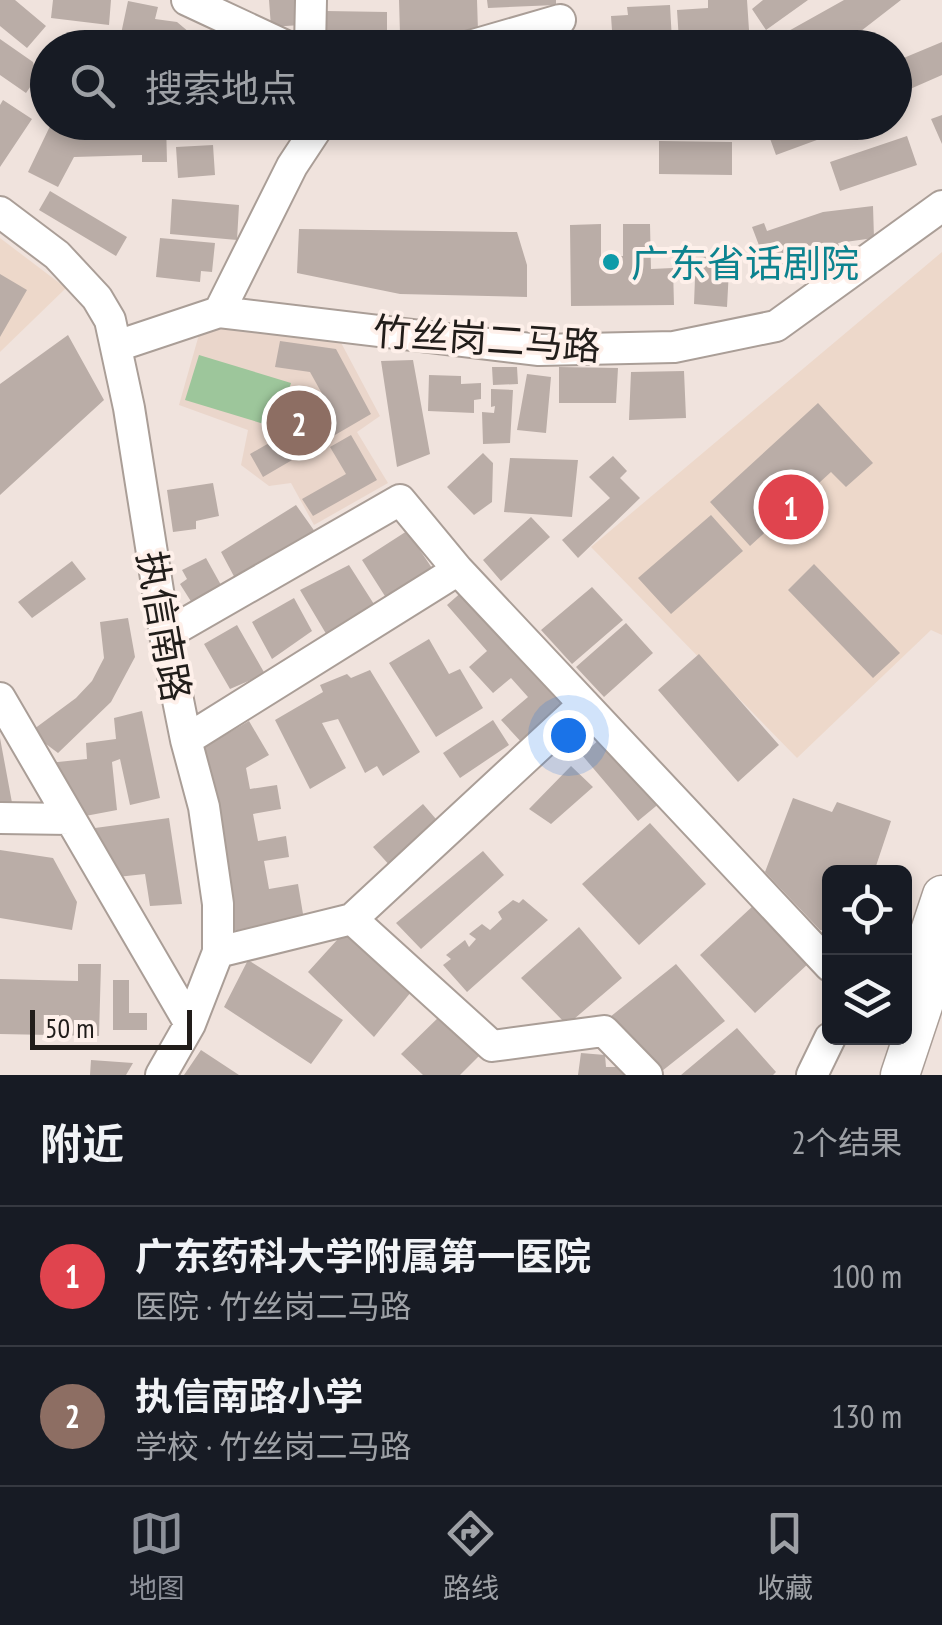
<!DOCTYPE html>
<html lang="zh">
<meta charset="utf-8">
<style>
body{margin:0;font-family:"PT Sans Narrow","Noto Sans SC",sans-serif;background:#20242c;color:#f1f3f6}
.controls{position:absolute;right:30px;bottom:30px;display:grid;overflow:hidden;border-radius:15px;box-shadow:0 5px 15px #0003}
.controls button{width:90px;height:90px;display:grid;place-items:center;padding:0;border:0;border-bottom:2px solid #363941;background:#171b24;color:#f1f3f6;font:50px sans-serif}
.scale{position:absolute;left:30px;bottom:25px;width:162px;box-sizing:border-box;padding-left:10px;border:5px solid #211d1a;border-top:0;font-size:28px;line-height:35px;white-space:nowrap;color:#211d1a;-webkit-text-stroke:8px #fef0ea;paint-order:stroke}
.you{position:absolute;left:568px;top:735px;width:35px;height:35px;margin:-25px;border:8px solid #fff;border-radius:50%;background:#1a73e8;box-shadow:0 0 0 15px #1a73e833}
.badge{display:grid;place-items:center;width:65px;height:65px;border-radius:50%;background:#8c9099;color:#fff;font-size:32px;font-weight:700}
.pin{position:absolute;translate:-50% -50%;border:5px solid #fff;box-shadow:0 2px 10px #0006}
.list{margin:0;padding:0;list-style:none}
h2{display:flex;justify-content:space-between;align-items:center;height:130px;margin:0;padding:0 40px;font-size:42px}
h2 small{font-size:32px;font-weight:400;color:#9ea1a6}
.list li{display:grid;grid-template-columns:65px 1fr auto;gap:30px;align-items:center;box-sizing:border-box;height:140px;padding:0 40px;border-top:2px solid #363941}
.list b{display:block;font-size:38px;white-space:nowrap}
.list p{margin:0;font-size:32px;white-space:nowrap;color:#9ea1a6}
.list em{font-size:32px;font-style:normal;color:#9ea1a6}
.icon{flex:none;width:55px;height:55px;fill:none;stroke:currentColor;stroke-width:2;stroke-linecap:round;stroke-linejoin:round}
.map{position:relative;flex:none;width:942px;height:1075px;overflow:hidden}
.search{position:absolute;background:#171b24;box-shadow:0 5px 15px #0003;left:30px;right:30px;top:30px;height:110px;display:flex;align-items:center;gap:25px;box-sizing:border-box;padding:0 35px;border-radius:55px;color:#9ea1a6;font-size:38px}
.sheet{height:410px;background:#171b24}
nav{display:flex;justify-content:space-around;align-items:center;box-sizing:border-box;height:140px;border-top:2px solid #363941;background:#171b24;font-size:28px;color:#9ea1a6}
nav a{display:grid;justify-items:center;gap:5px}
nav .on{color:#8c9099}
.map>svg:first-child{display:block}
.built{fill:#ead6cb}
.medical{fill:#edd8ca}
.green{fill:#9dc69b}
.building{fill:#baada7}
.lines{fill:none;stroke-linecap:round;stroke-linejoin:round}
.minor-casing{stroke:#aa9e97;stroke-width:34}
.major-casing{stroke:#aa9e97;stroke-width:41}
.minor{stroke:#fff;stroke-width:30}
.major{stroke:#fff;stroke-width:38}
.culture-dot{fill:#0f9aa8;stroke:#fef0ea;stroke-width:4}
.labels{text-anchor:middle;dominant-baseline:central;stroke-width:8;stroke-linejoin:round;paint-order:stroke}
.culture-label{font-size:38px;fill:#0d838f;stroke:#fef0ea;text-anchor:start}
.street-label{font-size:38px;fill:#211d1a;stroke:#fef0ea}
</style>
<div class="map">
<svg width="942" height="1075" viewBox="0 0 942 1075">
<rect width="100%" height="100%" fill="#f0e3dd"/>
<!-- built -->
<path class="built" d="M234,321L338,337L380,416L357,432L388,483L314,525L291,483L269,486L241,465L248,430L179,405L200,331Z"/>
<!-- medical -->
<path class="medical" d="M0,238L66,288L0,352Z
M942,252V635L931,630L797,758L591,547Z"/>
<!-- green -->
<path class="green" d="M199,355L291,383L277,428L185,400Z"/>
<!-- building -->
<path class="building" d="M0,0H15L46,26L27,48L0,26Z
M53,0H111L109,25L51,18Z
M269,0H300L301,25L271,27Z
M399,0H477L478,31L400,34Z
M487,0H556V5L488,8Z
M708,0H747L749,30L725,31V39L679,41L677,10L708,8Z
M763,0H808L766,30L752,9Z
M844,0H901L839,48H796L785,33Z
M128,1L158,7L155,19L177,22L208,48H118Z
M670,5L672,41L613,45L611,16L628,15L627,7Z
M326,11L387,12V44L325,43Z
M222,23L267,48H215L210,45Z
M0,39L33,62L37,77L26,93L0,75Z
M942,42V75L901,93L894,78V62Z
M3,100L32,119L0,167V105Z
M942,115V144L931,119Z
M52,122H166L167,162H142V155L74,157L58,187L28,172Z
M170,122H217L218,135L171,137Z
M225,122H280V136L226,138Z
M412,122H593L592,137L412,130Z
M764,122H863V123L776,155Z
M907,136L917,165L840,191L830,162Z
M659,141L732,142V175L659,174Z
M213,145L215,175L178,178L176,147Z
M50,191L127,237L116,256L39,210Z
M172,199L239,205L237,240L170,234Z
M873,206L874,238L838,243L843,257L773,282L752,227L764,223L767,231L823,212Z
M601,224V257L623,256V224H650L651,269L673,268L674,305L571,306L570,225Z
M299,229L517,232L527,265V297L400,294L297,273Z
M160,238L215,243L212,272L201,271L200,282L156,277Z
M730,251L727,307L694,304L696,252Z
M0,274L27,290L0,337Z
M68,335L104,400L0,495V384Z
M280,341L336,349L371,414L263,477L250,454L330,408L310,372L275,367Z
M413,360L430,454L397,467L381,361Z
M492,367H517L518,384L493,385Z
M559,367L618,368L616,403H559Z
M684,371L686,418L629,420L631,372Z
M527,374L551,377L546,433L517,430Z
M429,375L461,376V384L481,383V399L474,400V413L428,411Z
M491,389L513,390L510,443L483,444L482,412L494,413L495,406L491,407Z
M818,403L873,463L846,487L831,472L750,546L710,502Z
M351,435L377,480L313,516L302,499L346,474L330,447Z
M483,453L493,463L492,502L474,515L447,487Z
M613,456L627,471L620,478L640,498L578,558L562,540L610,498L589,477Z
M510,458L578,460L572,517L504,512Z
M213,483L219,516L196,521V529L173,532L167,490Z
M296,505L318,536L237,582L221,552Z
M711,515L743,551L671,614L638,578Z
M531,517L550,537L501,581L483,560Z
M407,531L438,577L390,604L362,560Z
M206,558L221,585L192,603L180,584L187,579L182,570Z
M72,561L86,579L32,618L18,602Z
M814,564L900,653L873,678L788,590Z
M349,565L379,612L328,637L300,590Z
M592,587L623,620L572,664L541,630Z
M464,590L567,706L523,744L501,720L528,697L511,678L493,693L469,667L487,651L447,605Z
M294,598L312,631L272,659L252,622Z
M128,618L135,657L111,702L58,753L30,732L76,698L92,681L104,658L100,622Z
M626,623L653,653L604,697L576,667Z
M237,625L265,674L230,689L204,644Z
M429,639L449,674L460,669L483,708L436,737L389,663Z
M699,654L779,745L738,782L658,690Z
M370,670L420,752L383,776L377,766L365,773L338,719L322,723L346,768L310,789L275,720L323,692L320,685L347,674L351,678Z
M142,711L160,798L130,805L120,759L112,762L117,810L80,817L48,763L87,759L86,743L116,739L114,718Z
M493,720L509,745L460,778L443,753Z
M249,721L269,755L246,768L250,789L277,785L281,809L253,814L258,841L286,836L289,857L264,861L269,889L298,884L304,920L232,931L201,749Z
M602,737L661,802L638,821L582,755Z
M0,738L13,808L0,810Z
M571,766L593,787L551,824L529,809Z
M793,798L832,812L837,802L891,821L874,872H830V931L820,930L765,872Z
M423,804L442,826L392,868L373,847Z
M169,818L182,904L150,906L145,874L108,878L95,857V828Z
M650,823L706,884L639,945L582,884Z
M0,850L53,858L77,902L72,930L0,918Z
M483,851L504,875L421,949L396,923Z
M523,899L548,920L467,992L443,965L451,959L446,955L465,940L469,947L476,939L469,934L482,924L490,930L502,919L498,912L513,900L519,903Z
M754,905L809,963L755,1013L700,955Z
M579,927L622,978L567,1025L521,978Z
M347,929L416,986L374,1037L308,972Z
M248,960L343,1020L311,1064L224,1007Z
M78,964H101L99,1036L0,1034V979L78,981Z
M676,964L725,1021L657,1075L610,1017Z
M113,980H129V1013H147V1030H113Z
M443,1013L485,1050L460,1075H423L401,1054Z
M737,1028L776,1072L773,1075H681Z
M201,1050L239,1075H184Z
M581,1053L605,1055L606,1067H626V1075H578Z
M91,1060L133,1063L126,1075H90Z"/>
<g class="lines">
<!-- minor casing -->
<g class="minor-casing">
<path id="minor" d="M187,0L290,48
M310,48L311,0
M463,48L560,20
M0,212L57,255L97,298L110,320L129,408L165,635L186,740L204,807L218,904V952L190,1024L161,1075
M219,312L292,166L321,122
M117,346L219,312L539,350L674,347L776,326L942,206
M165,635L400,500L458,570L830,966
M0,698L190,1024
M186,740L458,570
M0,818L70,819
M352,919L584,704
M218,952L352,919L492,1046L604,1031L647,1075
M812,1075L830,1038"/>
</g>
<!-- major casing -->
<g class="major-casing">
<path id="major" d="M916,973L942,895
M900,1075L942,949"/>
</g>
<!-- minor -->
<use href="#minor" class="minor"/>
<!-- major -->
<use href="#major" class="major"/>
</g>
<!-- markers -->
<circle class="culture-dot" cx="611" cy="262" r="10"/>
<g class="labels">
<!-- culture labels -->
<g class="culture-label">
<text x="631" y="262">广东省话剧院</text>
</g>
<!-- street labels -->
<g class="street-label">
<text transform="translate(487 338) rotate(4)">竹丝岗二马路</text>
<text transform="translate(165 626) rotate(80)">执信南路</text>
</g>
</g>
</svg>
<div class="controls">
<button><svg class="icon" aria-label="locate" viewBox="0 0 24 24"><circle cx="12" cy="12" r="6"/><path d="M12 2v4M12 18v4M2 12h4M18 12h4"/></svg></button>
<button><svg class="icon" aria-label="layers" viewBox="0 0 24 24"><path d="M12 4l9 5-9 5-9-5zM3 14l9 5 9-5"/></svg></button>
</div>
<div class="scale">50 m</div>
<div class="you"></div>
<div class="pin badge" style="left:791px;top:507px;background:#e0444e">1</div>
<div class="pin badge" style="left:299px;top:423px;background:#8d6e63">2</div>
<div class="search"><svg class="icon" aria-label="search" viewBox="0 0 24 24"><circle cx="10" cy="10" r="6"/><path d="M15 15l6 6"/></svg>搜索地点</div>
</div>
<section class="sheet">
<h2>附近<small>2个结果</small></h2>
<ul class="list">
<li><span class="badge" style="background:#e0444e">1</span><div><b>广东药科大学附属第一医院</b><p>医院 · 竹丝岗二马路</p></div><em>100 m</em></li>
<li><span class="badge" style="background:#8d6e63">2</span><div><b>执信南路小学</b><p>学校 · 竹丝岗二马路</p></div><em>130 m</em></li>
</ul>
</section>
<nav>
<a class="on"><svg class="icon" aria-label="map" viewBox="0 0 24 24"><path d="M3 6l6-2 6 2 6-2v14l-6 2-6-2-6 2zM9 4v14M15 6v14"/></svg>地图</a>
<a><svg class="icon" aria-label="directions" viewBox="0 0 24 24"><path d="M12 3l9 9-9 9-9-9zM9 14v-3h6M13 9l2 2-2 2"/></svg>路线</a>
<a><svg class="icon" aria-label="saved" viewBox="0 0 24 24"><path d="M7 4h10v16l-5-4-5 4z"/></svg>收藏</a>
</nav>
